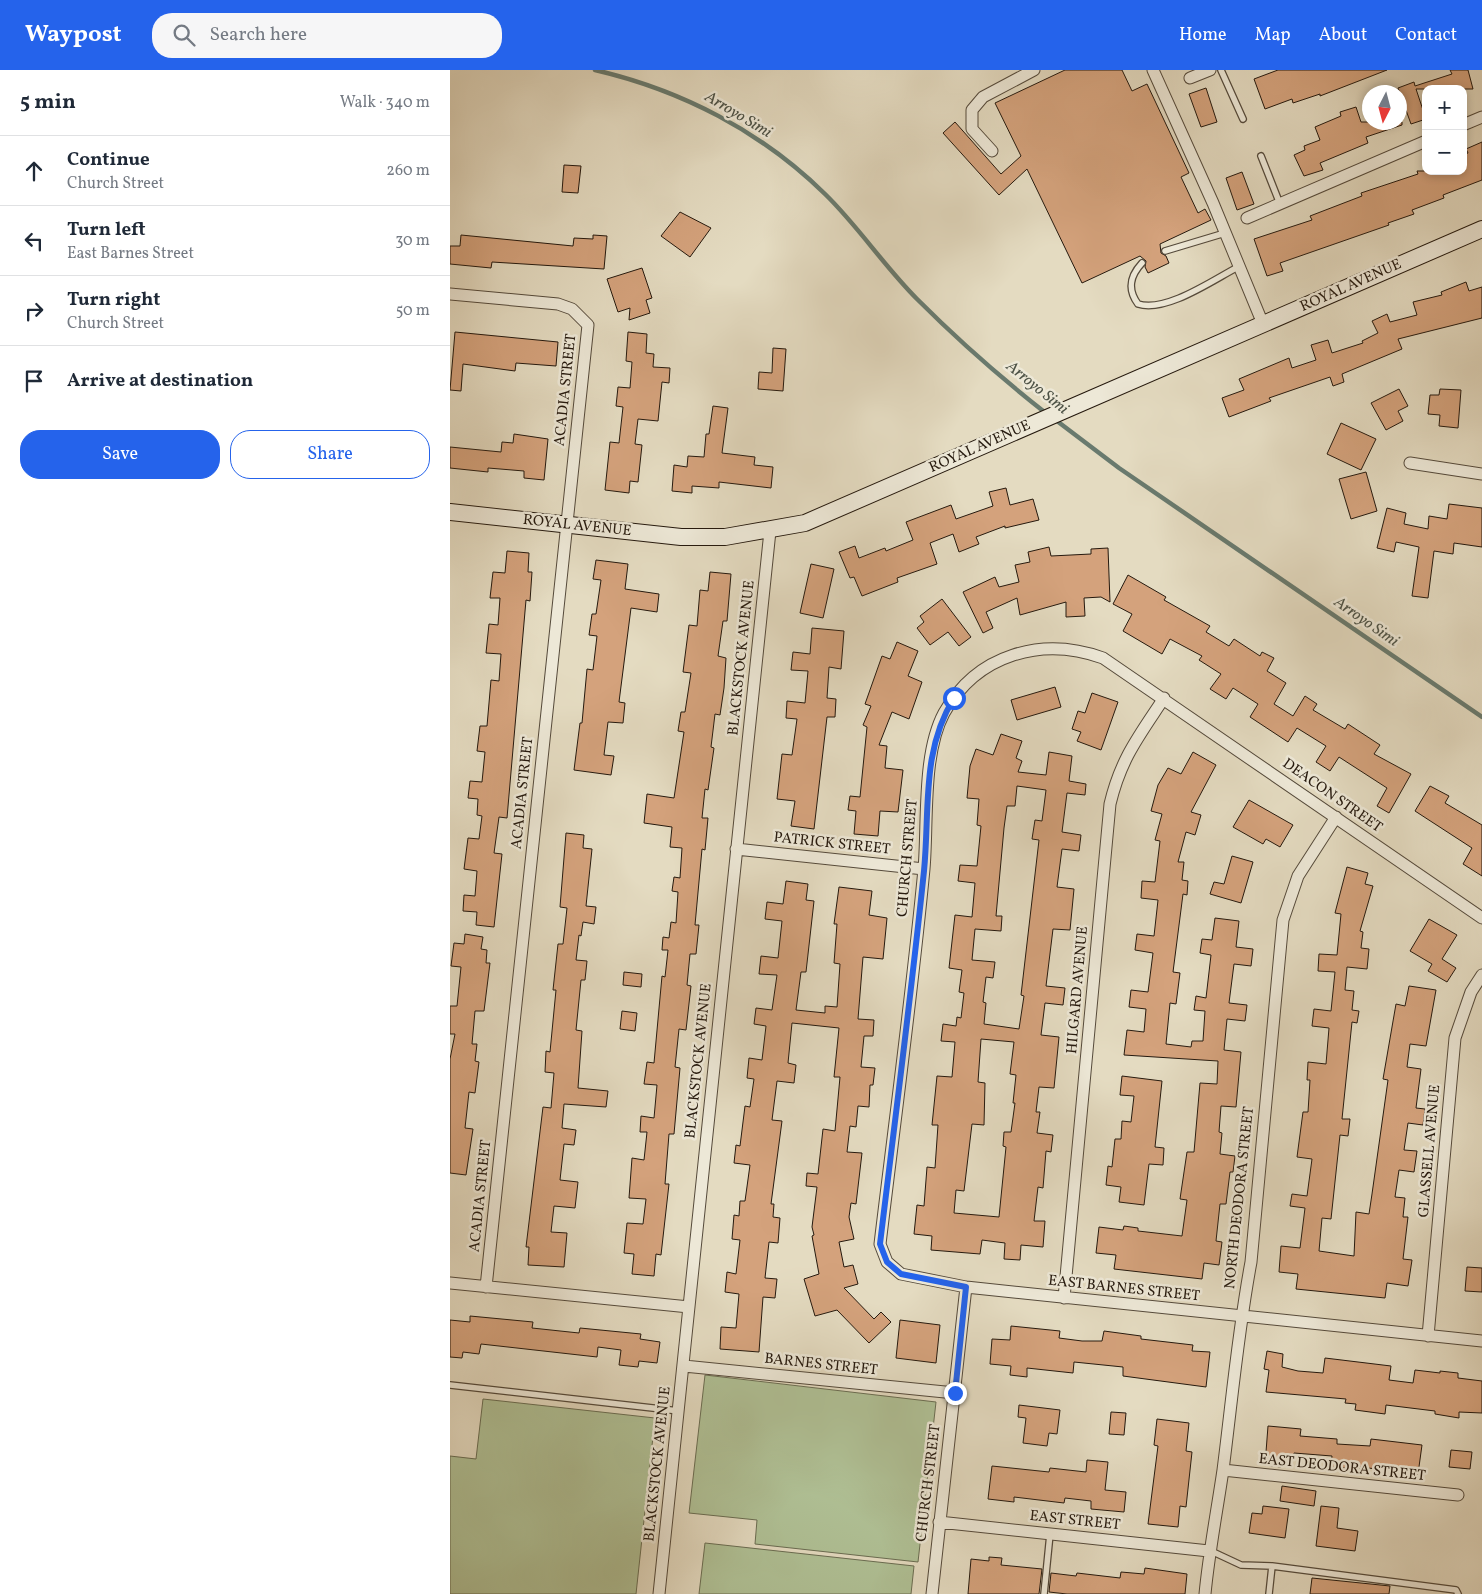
<!DOCTYPE html>
<meta charset="utf-8">
<style>
body{margin:0;font-family:Vollkorn,serif;background:#f6f6f7;color:#1f2937}
.controls{position:absolute;right:15px;top:15px;display:grid;overflow:hidden;border-radius:10px;box-shadow:0 2px 8px #0003}
.controls button{width:45px;height:45px;display:grid;place-items:center;padding:0;border:0;border-bottom:1px solid #e0e1e3;background:#fff;color:#1f2937;font:25px sans-serif}
.compass{position:absolute;left:912px;top:15px;width:45px;height:45px;border-radius:50%;background:#fff;box-shadow:0 2px 8px #0003;rotate:186deg}
.stop{position:absolute;width:15px;height:15px;margin:-11px;border:4px solid #2563eb;border-radius:50%;background:#fff}
.stop.end{background:#2563eb;border-color:#fff;box-shadow:0 1px 5px #0008}
.list{margin:0;padding:0;list-style:none}
h2{display:flex;justify-content:space-between;align-items:center;height:65px;margin:0;padding:0 20px;font-size:21px}
h2 small{font-size:16px;font-weight:400;color:#747a83}
.list li{display:grid;grid-template-columns:32px 1fr auto;gap:15px;align-items:center;box-sizing:border-box;height:70px;padding:0 20px;border-top:1px solid #e0e1e3}
.list b{display:block;font-size:19px;white-space:nowrap}
.list p{margin:0;font-size:16px;white-space:nowrap;color:#747a83}
.list em{font-size:16px;font-style:normal;color:#747a83}
.actions{display:flex;gap:10px;padding:15px 20px}
.actions a{flex:1;padding:11px 0;border:1px solid #2563eb;border-radius:20px;text-align:center;font-size:18px;color:#2563eb}
.actions .main{background:#2563eb;color:#fff}
.icon{flex:none;width:28px;height:28px;fill:none;stroke:currentColor;stroke-width:2;stroke-linecap:round;stroke-linejoin:round}
.map{position:relative;flex:none;width:1032px;height:1524px;overflow:hidden}
header{display:flex;align-items:center;gap:30px;box-sizing:border-box;height:70px;padding:0 25px;background:#2563eb;color:#fff}
header strong{font-size:24px}
nav{display:flex;gap:28px;margin-inline-start:auto;font-size:18px}
.search{width:350px;height:45px;background:#f6f6f7;display:flex;align-items:center;gap:12px;box-sizing:border-box;padding:0 18px;border-radius:20px;color:#747a83;font-size:19px}
main{display:flex}
aside{flex:1;background:#fff}
.map>svg:first-child{display:block}
.green{fill:#b0c196;stroke:#6a6d52}
.lines{fill:none;stroke-linecap:round;stroke-linejoin:round}
.stream{stroke:#697a6e;stroke-width:4.5}
.building{fill:#d4a27c;stroke:#25190e;fill-rule:evenodd}
.service-casing{stroke:#554a3b;stroke-width:8}
.minor-casing{stroke:#554a3b;stroke-width:13}
.secondary-casing{stroke:#25190e;stroke-width:18}
.service{stroke:#ede8d7;stroke-width:5.5}
.minor{stroke:#ede8d7;stroke-width:11}
.secondary{stroke:#ede8d7;stroke-width:16}
.route{stroke:#2563eb;stroke-width:6}
.labels{text-anchor:middle;dominant-baseline:central;stroke-width:5;stroke-linejoin:round;paint-order:stroke}
.street-label{font-size:15px;fill:#25190e;stroke:#ede8d7}
.water-label{font-size:16px;font-style:italic;fill:#4d5246;stroke:#ede8d7}
</style>
<header>
<strong>Waypost</strong>
<div class="search"><svg class="icon" aria-label="search" viewBox="0 0 24 24"><circle cx="10" cy="10" r="6"/><path d="M15 15l6 6"/></svg>Search here</div>
<nav><a>Home</a><a>Map</a><a>About</a><a>Contact</a></nav>
</header>
<main>
<aside>
<h2>5 min<small>Walk · 340 m</small></h2>
<ul class="list">
<li><svg class="icon" aria-label="ahead" viewBox="0 0 24 24"><path d="M12 20V5M6 11l6-6 6 6"/></svg><div><b>Continue</b><p>Church Street</p></div><em>260 m</em></li>
<li><svg class="icon" aria-label="left" viewBox="0 0 24 24"><path d="M17 20v-9H6M10 6l-5 5 5 5"/></svg><div><b>Turn left</b><p>East Barnes Street</p></div><em>30 m</em></li>
<li><svg class="icon" aria-label="right" viewBox="0 0 24 24"><path d="M7 20v-9h11M14 6l5 5-5 5"/></svg><div><b>Turn right</b><p>Church Street</p></div><em>50 m</em></li>
<li><svg class="icon" aria-label="arrive" viewBox="0 0 24 24"><path d="M6 21V4h12l-3 4 3 4H6"/></svg><div><b>Arrive at destination</b></div></li>
</ul>
<div class="actions"><a class="main">Save</a><a>Share</a></div>
</aside>
<div class="map">
<svg width="1032" height="1524" viewBox="0 0 1032 1524">
<rect width="100%" height="100%" fill="#e4dbc1"/>
<filter id="stains"><feTurbulence type="fractalNoise" baseFrequency=".004" numOctaves="4"/><feColorMatrix values="0 0 0 0 .2 0 0 0 0 .09 0 0 0 0 .02 0 0 0 .5 -.17"/></filter>
<radialGradient id="worn" r=".72"><stop offset=".6" stop-color="#630" stop-opacity="0"/><stop offset="1" stop-color="#630" stop-opacity=".3"/></radialGradient>
<!-- green -->
<path class="green" d="M255,1305L486,1332L468,1492L305,1474L307,1450L239,1443Z
M33,1329L205,1348L186,1524H0V1386L26,1389Z
M255,1473L464,1496L461,1524H249Z"/>
<g class="lines">
<!-- stream -->
<path class="stream" d="M145,0C231,20 311,61 375,124C408,156 434,196 467,229C508,270 551,308 597,344
M603,348L669,398L1032,647"/>
</g>
<!-- building -->
<path class="building" d="M615,0H672L682,21L697,14L739,103L731,107L748,143L755,139L761,150L710,174L711,183L716,186L719,193L698,203L695,197L696,191L690,186L632,213L577,99L549,125L493,63L505,52L551,104L571,86L545,33Z
M828,0H937L870,26V24L843,33L842,29L815,39L804,9Z
M1000,0H1018L1023,19H966L976,49L961,54L948,18L964,12L965,16L1002,4Z
M756,18L767,52L751,57L739,24Z
M906,37L911,52H952V55L916,67L918,73L870,93L873,100L854,106L844,85L855,80L854,76L870,70L865,57L891,46L890,42Z
M1032,72V110L993,125L994,128L962,140L964,144L938,153L939,155L830,193L833,201L817,206L804,169L862,150L860,146L912,126L911,123L968,104L967,101H1013V85L1018,83L1016,79Z
M114,95L131,96L128,123L112,122Z
M792,102L804,134L787,140L776,108Z
M230,142L261,158L240,187L211,166Z
M11,165L123,176L124,168L143,169V165L157,166L154,199L42,192L41,198L0,194V176H10Z
M192,198L202,228L196,230L200,243L179,250L180,238L168,242L157,209Z
M1016,212L1019,221L1032,217V248L948,269L952,279L892,304L894,312L883,316L880,307L819,328L821,331L779,347L772,328L794,320L789,309L839,288L842,298L866,290L861,275L878,270L882,283L913,273L912,271L928,263L922,251L937,244L940,252L967,245L963,232L992,225L991,222Z
M5,262L108,272L106,296L66,293L65,301L13,294L11,321L0,320Z
M178,262L197,264L196,283L204,284L203,297L220,298L219,313L212,312L208,351L188,349L185,374L192,375L188,412L180,411L179,423L155,420L160,372L169,373L173,337L166,336L168,317L180,318L182,292L176,291Z
M323,278L336,279L333,321L308,319L309,302L322,303Z
M949,319L958,336L948,341L953,351L936,360L921,333Z
M990,319L1011,320L1008,358L989,356L990,345L978,344L980,325H989Z
M263,336L278,338L272,383L305,387L304,395L323,397L321,418L269,412V418L242,416V423L222,421L224,395L237,397L238,386L254,387L256,364H259Z
M891,353L926,369L911,400L877,384Z
M64,364L98,369L94,410L74,408V401L38,398V402L0,398V377L51,382L52,372L63,373Z
M916,402L927,441L901,449L889,409Z
M556,418L560,435L583,429L589,450L555,458V456L526,467L529,474L509,482L503,464L480,473L487,494L447,508L448,512L412,526L404,507L400,508L389,482L405,476L409,488L435,478L436,481L463,470L456,452L501,435L506,449L543,436L539,422Z
M999,434L1032,438V477L1004,473L1003,484L984,481L978,528L962,526L969,477L946,472L944,482L927,478L937,438L956,443L954,454L978,459L979,446L997,449Z
M599,477L601,486L641,484V479L658,478L660,532L651,527L634,528L635,546L616,547V532L570,545L567,528L536,542L543,558L533,563L513,522L545,507L549,517L569,512L565,495L580,492L578,482Z
M57,481L79,483L78,502H82L80,531L76,530L57,748L49,747L44,783L52,784L44,857L26,855L27,842L13,841L14,825L25,826L27,801L14,799L18,768L29,769L32,746L27,745L28,729L18,728L20,711L32,712L35,682L27,681L30,656H37L41,610L49,611L51,584L36,583L39,554L48,555L50,528H40L43,502L55,503Z
M146,490L178,494L175,519L209,524L207,542L181,538L169,632L175,633L173,653L158,652L154,685L164,686L161,705L124,700L130,653H132L137,599L143,600L147,566L139,565L142,544H146L151,510L143,509Z
M361,494L384,499L373,548L350,543Z
M260,502L281,504L277,551H273L268,586L276,588L274,618L270,645L265,644L261,677L264,678L258,720L255,719L252,748H258L255,780L252,779L245,855H249L246,884H240L237,915L241,916L236,960L229,959L225,997L230,998L224,1064H219L215,1114H219L211,1185L206,1184L204,1206L182,1204L184,1184L174,1183L177,1153L193,1154L196,1129L179,1128L182,1088L194,1090L197,1062H190L191,1046L204,1048L207,1015L194,1014L197,992L204,993L212,906L215,907L218,880H212L213,867L219,868L221,852L226,853L228,822L222,821L224,807L230,808L232,778L220,777L222,757L194,753L197,724L224,728L234,662L228,661L231,642H235L241,603L233,602L239,555L247,556L250,520L258,521Z
M678,505L716,527L714,530L760,556L756,562L779,576L784,569L810,586L812,582L824,588L817,601L836,613L824,634L843,646L855,626L867,634L863,640L895,659L898,654L930,675L924,684L961,704L939,743L927,736L937,718L889,687L880,701L866,692L876,676L847,658L838,672L800,647L808,634L783,618L776,629L760,619L771,604L749,590L752,586L720,569L712,584L673,561L682,544L663,534Z
M492,529L521,567L509,576L498,562L480,575L467,558L474,552L470,546Z
M362,558L394,561L391,599L379,597L377,628L386,629L385,647H377L364,759L341,756L345,731L327,729L332,684L342,685L347,649L336,648L337,631L355,633L358,601L341,600L343,582L360,584Z
M447,572L468,581L458,606L472,612L459,649L442,642L429,675L437,676L435,698L453,700L448,742L430,741L428,766L404,764L406,741L398,740L400,726L410,727L417,657L413,655L421,636L415,634L432,586L440,589Z
M605,617L611,637L567,650L561,630Z
M642,623L668,632L651,680L627,671L631,662L622,659L628,641L635,643Z
M551,664L572,671L566,688L572,691L568,702L596,705L599,682L622,686L619,711L636,714L635,725L617,723L612,762L631,765L629,781L612,779L607,817L624,819L620,860L603,859L596,916L615,918L613,935L595,933L591,965L609,967L604,1018L589,1017L586,1042H590L587,1063L603,1065L601,1082L596,1081L593,1118L588,1117L584,1151H595L593,1177L571,1175L570,1190L554,1189L555,1173L532,1170L530,1184L481,1180L482,1166L464,1164L467,1135L474,1136L477,1097L485,1098L488,1055H482L487,1006L502,1007L505,972L491,971L493,954L506,956L507,947L511,948L514,923L509,922L512,900L499,898L505,845L522,847L525,813L508,811L510,795L527,796L531,756L527,755L529,729L517,728L520,696L526,679L543,685ZM567,716L596,720L592,751L585,750L582,769L589,770L571,925L574,926L569,959L534,954L536,933L533,932L536,907L543,908L545,892L522,890L525,859L551,861L552,846H546L554,758L557,736H565ZM531,969L564,972L560,1004L566,1005L563,1033H565L561,1062H554L553,1076L556,1077L549,1147L504,1143L506,1120L514,1121L522,1054L534,1055L535,1013L528,1012Z
M743,682L766,695L741,742L751,745L745,765L736,762L728,792H734L732,810L738,811L737,825L733,824L723,902L730,903L726,934L720,933L716,974L741,977L742,971H753L755,941L744,940L746,926L756,928L761,885L750,883L752,869L762,870L765,848L789,851L786,877L803,879L801,896L784,894L779,933L797,935L795,951L777,949L774,980L791,982L786,1037L771,1036L769,1062L772,1063L770,1084L785,1086L783,1102H780L776,1134H770L766,1171L772,1172L769,1195L754,1193L752,1209L664,1199L666,1185L646,1183L649,1157L673,1160L674,1156L688,1158V1161L732,1166L737,1130L730,1129L737,1082H744L750,1013L767,1014L768,991L674,985L677,960L694,962L696,939L679,937L681,920L698,922L703,883L685,880L687,864L704,866L708,830L691,828L692,811L705,812L710,771L705,770L712,744L701,741L708,715L718,698L731,704Z
M980,716L999,726L995,733L1032,755V806L1013,794L1022,778L965,741Z
M799,730L843,755L830,777L816,769L813,774L783,757Z
M116,763L134,765L133,778L142,779L136,836L146,837L144,854L133,852L131,866L129,865L126,890L137,891L135,910H131L126,960L132,961L128,1018L158,1021L156,1037L114,1034L112,1058L126,1060L124,1075L114,1074L110,1110L128,1112L125,1138L104,1136L101,1162L117,1163L114,1197L78,1195L79,1177H76L93,1037L101,1038L104,1003L95,1002L96,981L100,982L106,920H103L108,874H113L117,838L110,837Z
M782,786L803,792L791,833L760,824L764,812L774,814Z
M897,797L918,803L915,814L923,816L910,861L913,862L911,878L919,879L917,899L897,897L895,920L904,921L902,940L909,941L907,953L902,952L892,1049H900L898,1066L890,1065L881,1149L872,1148L869,1181L904,1186L906,1142L919,1144L922,1124L938,1010L933,1009L946,934L955,936L959,916L986,920L976,976L960,974L957,997L971,999L966,1038L975,1039L973,1055L958,1053L954,1080L967,1081L964,1102L949,1100L945,1127L955,1128L953,1147H958L953,1189L962,1190L958,1216L937,1213L935,1228L846,1219L848,1204L829,1202L831,1176L850,1178L855,1138L840,1136L842,1124L857,1126L862,1089L847,1087L853,1042H858L860,1010H857L858,992L876,994L879,958L862,956L864,939L881,941L885,902L868,901L869,884L887,885L891,844L885,843Z
M336,811L358,814L356,830L364,831L356,902H351L346,940L375,943V936L387,937L390,894L384,893L387,854H384L389,817L422,821L419,845L437,848L433,889L413,887L408,949L424,950L423,966H414L411,997L425,998L423,1015H420L419,1037L408,1036L406,1057L400,1056L397,1082L412,1083L406,1134L401,1133L399,1147L404,1169L389,1172L394,1197L403,1195L408,1214L394,1218L424,1249L431,1242L441,1252L419,1273L387,1240L365,1246L354,1209L369,1204L362,1166L364,1165L362,1157L367,1117L356,1116L357,1103L368,1104L373,1059L385,1061L390,1007H384L389,958L342,953L338,993L346,995L344,1013L327,1011L322,1050L332,1051L321,1134H324L323,1147L330,1148L328,1173L319,1172L315,1208L327,1209L325,1228L313,1227L309,1282L270,1279L271,1257L286,1258L289,1224L275,1222L277,1202L286,1204L290,1170L282,1169L284,1145L289,1146L290,1131H295L300,1095L284,1093L286,1075L290,1076L295,1036L300,1037L304,1009L297,1008L299,988L312,990L316,956L304,954L306,938L322,940L327,905L309,904L311,886L328,888L332,851L315,849L317,832L333,834Z
M979,849L1007,865L992,889L1006,898L997,912L978,901L982,894L960,881Z
M15,864L33,867L31,879L37,880L36,893H40L34,941H25L22,974H27L25,991L29,992L25,1023L19,1022L15,1058L23,1059L16,1105L0,1103V989L5,964H0V936H7L11,897L1,896L4,873L14,874Z
M174,902L192,904L191,917L173,915Z
M172,941L187,943L185,961L170,959Z
M672,1006L712,1011L705,1077L714,1078L713,1095L699,1094L694,1135L669,1132L671,1117L656,1115L658,1096L662,1097L665,1069H671L672,1051L681,1052L684,1026L670,1025Z
M1017,1197L1032,1198V1222L1015,1221Z
M20,1246L83,1252L82,1258L129,1263L130,1258L191,1264L190,1269L210,1272L207,1293L189,1291L188,1297L169,1295L171,1280L148,1277L147,1287L31,1274L29,1284L13,1282L12,1288L0,1287V1250L20,1252Z
M450,1250L490,1255L486,1293L446,1288Z
M561,1256L610,1261L609,1268L632,1271H652L654,1261L691,1266V1269L743,1275L742,1281L760,1282L756,1317L673,1306V1297L624,1292L623,1303L577,1298V1307L560,1305L561,1296L540,1294L542,1269L560,1270Z
M817,1281L833,1284L832,1297L848,1301L873,1303L875,1288L941,1296L939,1310L963,1313L965,1300L990,1303V1301L1008,1303V1308L1032,1311V1343L1009,1342V1348L985,1344V1341L936,1335L935,1344L905,1340L906,1334L895,1333L896,1329L816,1322L819,1300L814,1299Z
M569,1335L610,1340L607,1364L599,1363L597,1376L573,1373L576,1348L568,1347Z
M661,1342L676,1343L674,1365L659,1364Z
M707,1349L739,1353L736,1381L742,1382L736,1437L730,1436L728,1457L698,1454L708,1376L704,1375Z
M818,1356L851,1359L850,1366L887,1369V1374L920,1376L921,1369L972,1375L968,1404L910,1397V1399L881,1397L882,1386L844,1383V1386L832,1385L831,1397L815,1395Z
M1001,1380L1022,1382L1020,1399L999,1397Z
M637,1390L658,1392L655,1420L676,1422L674,1442L641,1439V1431L615,1428L614,1433L564,1427V1432L538,1429L542,1396L599,1402L600,1398L636,1402Z
M832,1416L866,1421L864,1436L830,1431Z
M813,1436L839,1439L835,1468L799,1463L802,1443L812,1444Z
M871,1436L889,1438L887,1458L908,1461L905,1481L866,1476Z
M539,1487L552,1488L551,1495L592,1499L589,1524H518L521,1489L539,1491Z
M695,1498L737,1504L735,1524H617L599,1522L601,1503L626,1506L627,1503L670,1508L671,1502L694,1504Z
M862,1508L940,1516L939,1524H860Z"/>
<g class="lines">
<!-- service casing -->
<g class="service-casing">
<path id="service" d="M771,0L793,49
M811,86L830,134
M715,181L775,163
M692,193C680,206 677,219 688,234C716,243 763,210 788,197
M0,1315L229,1341
M761,1481L791,1495L822,1496L1006,1520L1008,1524
M594,1524L600,1464
M819,1524L822,1496"/>
</g>
<!-- minor casing -->
<g class="minor-casing">
<path id="minor" d="M703,0L763,133L813,254
M740,8L760,0
M1013,55L1032,47
M542,81L522,59V40L533,27L584,0
M797,148L976,71
M0,224L108,234L122,239L138,255L36,1217
M960,393L1032,404
M286,779L474,799
M1032,848L653,588C592,566 527,584 494,643C472,684 478,753 474,799C462,925 445,1049 430,1174L437,1192L451,1204L516,1217L1032,1271
M0,1213L239,1237
M614,1228L660,734C671,688 689,666 714,628
M978,1266L1005,968L1021,922L1032,905
M234,1296L505,1323
M773,1400L1008,1425
M489,1452L759,1481
M209,1524L320,461
M482,1524L516,1217
M755,1524C759,1482 767,1441 773,1400C782,1330 788,1261 801,1192L833,850L848,806L886,747"/>
</g>
<!-- secondary casing -->
<g class="secondary-casing">
<path id="secondary" d="M0,442L231,467H275L355,453L1032,159"/>
</g>
<!-- service -->
<use href="#service" class="service"/>
<!-- minor -->
<use href="#minor" class="minor"/>
<!-- secondary -->
<use href="#secondary" class="secondary"/>
</g>
<g class="lines">
<!-- route -->
<path class="route" d="M504,628C471,681 480,740 474,801C461,926 445,1050 430,1174L437,1192L451,1204L516,1217L505,1323"/>
</g>
<g class="labels">
<!-- street labels -->
<g class="street-label">
<text transform="translate(901 216) rotate(-24)">ROYAL AVENUE</text>
<text transform="translate(116 320) rotate(-84)">ACADIA STREET</text>
<text transform="translate(530 377) rotate(-24)">ROYAL AVENUE</text>
<text transform="translate(127 456) rotate(6)">ROYAL AVENUE</text>
<text transform="translate(292 588) rotate(-84)">BLACKSTOCK AVENUE</text>
<text transform="translate(73 723) rotate(-84)">ACADIA STREET</text>
<text transform="translate(882 726) rotate(35)">DEACON STREET</text>
<text transform="translate(382 774) rotate(6)">PATRICK STREET</text>
<text transform="translate(458 788) rotate(-85)">CHURCH STREET</text>
<text transform="translate(628 920) rotate(-85)">HILGARD AVENUE</text>
<text transform="translate(249 991) rotate(-84)">BLACKSTOCK AVENUE</text>
<text transform="translate(980 1081) rotate(-85)">GLASSELL AVENUE</text>
<text transform="translate(31 1126) rotate(-84)">ACADIA STREET</text>
<text transform="translate(790 1128) rotate(-84)">NORTH DEODORA STREET</text>
<text transform="translate(674 1219) rotate(6)">EAST BARNES STREET</text>
<text transform="translate(371 1295) rotate(6)">BARNES STREET</text>
<text transform="translate(208 1394) rotate(-84)">BLACKSTOCK AVENUE</text>
<text transform="translate(892 1398) rotate(6)">EAST DEODORA STREET</text>
<text transform="translate(479 1413) rotate(-83)">CHURCH STREET</text>
<text transform="translate(625 1451) rotate(6)">EAST STREET</text>
</g>
<!-- water labels -->
<g class="water-label">
<text transform="translate(288 45) rotate(31)">Arroyo Simi</text>
<text transform="translate(587 318) rotate(39)">Arroyo Simi</text>
<text transform="translate(916 552) rotate(35)">Arroyo Simi</text>
</g>
</g>
<rect width="100%" height="100%" filter="url(#stains)"/>
<rect width="100%" height="100%" fill="url(#worn)"/>
</svg>
<div class="controls">
<button>+</button>
<button>−</button>
</div>
<svg class="compass" viewBox="-18 -18 36 36"><path d="M0-13l5 13h-10z" fill="#e53935"/><path d="M0 13l5-13h-10z" fill="#747a83"/></svg>
<div class="stop" style="left:504px;top:628px"></div>
<div class="stop end" style="left:505px;top:1323px"></div>
</div>
</main>
